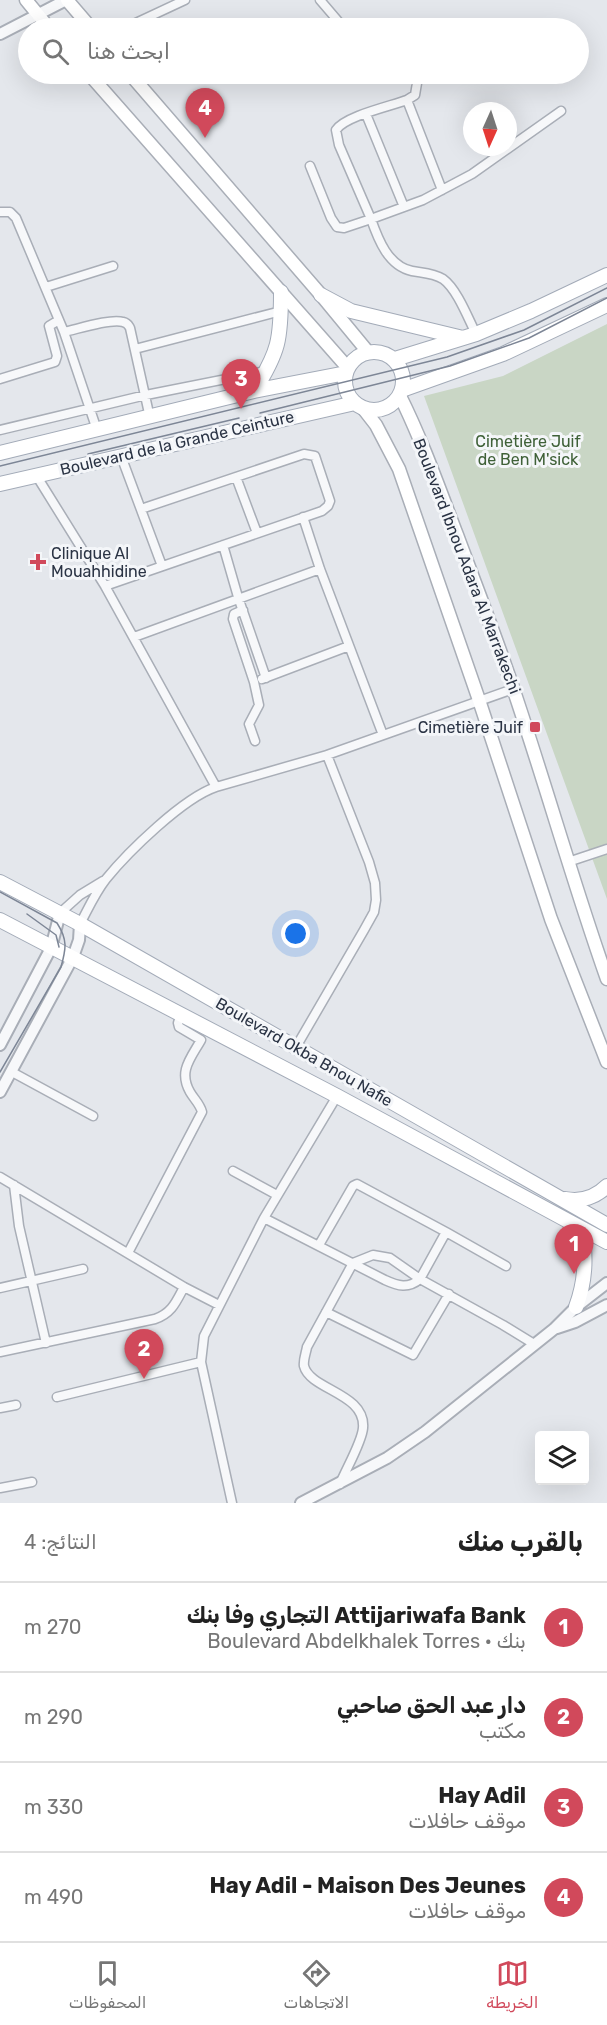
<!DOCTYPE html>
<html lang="ar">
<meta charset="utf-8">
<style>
body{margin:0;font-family:Rubik,Vazirmatn,sans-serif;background:#f2f2f2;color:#222;direction:rtl}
.controls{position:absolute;right:18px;bottom:18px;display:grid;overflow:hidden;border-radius:6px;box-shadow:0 6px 24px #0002}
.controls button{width:54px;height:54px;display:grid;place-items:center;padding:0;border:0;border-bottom:2px solid #e0e0e0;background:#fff;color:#222;font:30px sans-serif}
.compass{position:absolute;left:463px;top:102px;width:54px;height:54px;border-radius:50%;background:#fff;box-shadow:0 6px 24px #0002;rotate:183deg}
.you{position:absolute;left:296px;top:934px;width:21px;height:21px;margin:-15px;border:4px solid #fff;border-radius:50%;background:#1a73e8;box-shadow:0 0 0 9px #1a73e833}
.badge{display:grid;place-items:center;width:39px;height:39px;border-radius:50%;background:#d1495b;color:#fff;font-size:20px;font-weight:700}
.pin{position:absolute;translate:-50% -50px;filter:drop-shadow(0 2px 3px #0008)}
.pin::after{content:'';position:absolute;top:32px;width:21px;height:18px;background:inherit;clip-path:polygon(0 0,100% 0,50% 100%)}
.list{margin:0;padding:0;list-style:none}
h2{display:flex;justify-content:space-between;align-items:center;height:78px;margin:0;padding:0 24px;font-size:26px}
h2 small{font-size:20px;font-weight:400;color:#767676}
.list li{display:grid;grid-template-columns:39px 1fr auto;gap:18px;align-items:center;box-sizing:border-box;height:90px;padding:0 24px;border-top:2px solid #e0e0e0}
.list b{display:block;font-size:22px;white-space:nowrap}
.list p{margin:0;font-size:20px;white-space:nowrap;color:#767676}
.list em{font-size:20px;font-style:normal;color:#767676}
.icon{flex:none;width:33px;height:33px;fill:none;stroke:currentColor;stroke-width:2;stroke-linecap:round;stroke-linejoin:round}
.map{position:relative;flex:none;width:607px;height:1503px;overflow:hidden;direction:ltr}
.search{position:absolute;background:#fff;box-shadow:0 6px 24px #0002;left:18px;right:18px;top:18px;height:66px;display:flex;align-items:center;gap:15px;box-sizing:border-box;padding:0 21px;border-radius:33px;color:#767676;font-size:22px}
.sheet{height:438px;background:#fff}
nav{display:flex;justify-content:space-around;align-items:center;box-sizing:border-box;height:84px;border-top:2px solid #e0e0e0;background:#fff;font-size:16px;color:#767676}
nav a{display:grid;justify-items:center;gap:3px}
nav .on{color:#d1495b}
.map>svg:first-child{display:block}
.green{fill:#c9d6c5}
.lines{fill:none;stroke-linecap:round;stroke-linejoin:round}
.minor-casing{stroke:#a9aeb7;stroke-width:11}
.tertiary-casing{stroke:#a9aeb7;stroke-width:14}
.secondary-casing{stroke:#a9aeb7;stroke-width:15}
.primary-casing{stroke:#a3abb8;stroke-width:16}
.minor{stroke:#f7f8fa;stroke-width:8}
.tertiary{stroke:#f7f8fa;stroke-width:10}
.secondary{stroke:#fff;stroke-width:12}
.primary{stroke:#fff;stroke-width:14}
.tram{stroke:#7d8696;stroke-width:1.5}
.poi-dot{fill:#d1495b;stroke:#f4f6f9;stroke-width:2}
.labels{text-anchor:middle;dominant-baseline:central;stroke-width:6;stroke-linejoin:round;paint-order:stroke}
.park-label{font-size:16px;fill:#3f6138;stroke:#f4f6f9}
.street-label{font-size:16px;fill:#2b3445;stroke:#f4f6f9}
.poi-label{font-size:16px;fill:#2b3445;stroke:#f4f6f9;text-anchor:start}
</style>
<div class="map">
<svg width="607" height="1503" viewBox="0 0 607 1503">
<rect width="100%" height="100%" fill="#e4e7ec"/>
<!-- green -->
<path class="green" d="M607,324V899L424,396L503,376Z"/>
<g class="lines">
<!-- minor casing -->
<g class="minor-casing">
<path id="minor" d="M320,0L344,28
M125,28L185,0
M407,100L442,190
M366,114L404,207
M310,166L331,218L337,227L344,228L371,219L339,145L336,130C345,116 391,106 407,100L415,95L417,83L411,74
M0,212H10L16,218L64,332L97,430
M46,287L113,266
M64,332C78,329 111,318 123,322C128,323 128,325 130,328L150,418
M476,334C468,318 457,289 443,279C433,273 422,273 412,271C388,266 378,239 371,219L423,200L472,174L561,111
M135,349L281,311
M0,379L55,362L57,356L49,326L59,320
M0,430L146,395L266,371
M121,456L162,566
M36,475L105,586L216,787C183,798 128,852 106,879C95,893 88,909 80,924
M236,477L257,533
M303,517L320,569L383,735
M223,545L238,597L266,678
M105,586L322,511L328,506L330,501L315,456L304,454L141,509
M243,610L234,614L233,619L254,682L259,705L249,724L255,741
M134,637L320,569
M262,679L349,646
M216,787L327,755L513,689
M568,862L607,849
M60,913L80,895L103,881
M296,1047L364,930L374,912L376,900L375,883L369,862L327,755
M12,1072L93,1116
M233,1171L277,1195
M0,1177L184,1287L219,1305
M14,1185L19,1226L46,1343
M264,1218L385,1280C398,1286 408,1289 420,1279L446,1232L357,1184L353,1186L319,1245
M446,1232L506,1266
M128,1253L202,1112C200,1104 194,1099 190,1092C178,1071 191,1058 201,1040L179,1027L178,1023L181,1014
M0,1288L83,1269
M326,1312L413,1355L449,1294
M0,1352L155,1319C172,1313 176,1302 184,1287
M57,1397L201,1362
M0,1408L16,1405
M340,1484C346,1469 362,1442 363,1428C366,1393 310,1390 304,1366C303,1360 306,1353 307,1347L353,1263L373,1255L390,1258L420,1279L503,1325L534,1344
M0,1488L32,1482
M232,1503L201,1362L204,1336L264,1218L337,1096"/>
</g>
<!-- tertiary casing -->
<g class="tertiary-casing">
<path id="tertiary" d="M0,34L66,0
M0,1045L51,948L60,913
M0,1092L73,957L79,940L80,924
M557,1328L575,1322L607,1305
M301,1503L387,1458L425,1432L554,1329L576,1307L607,1283"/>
</g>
<!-- secondary casing -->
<g class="secondary-casing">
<path id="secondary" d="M26,0L49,28
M67,0L91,28
M89,74L348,368
M130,74L321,295L368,352
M400,396C422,440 439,488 457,535C476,586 496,637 513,688C546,785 573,883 607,979
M362,407L376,425L399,469L479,700L551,919L607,1062"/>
</g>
<!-- primary casing -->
<g class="primary-casing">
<path id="primary" d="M321,295L351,311L463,338
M345 381a29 29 0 1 1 58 0a29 29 0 1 1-58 0Z
M395,359L476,334L531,311L607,275
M402,390L503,354L607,305
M254,391C279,352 281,339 281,292
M0,453L254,391L346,373
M0,484L355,403
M0,882L80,924L607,1225
M0,920L337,1096L607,1242
M565,1199C581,1202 596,1197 607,1186
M576,1307C586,1280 586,1257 582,1229"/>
</g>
<!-- minor -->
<use href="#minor" class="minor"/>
<!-- tertiary -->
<use href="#tertiary" class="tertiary"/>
<!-- secondary -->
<use href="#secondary" class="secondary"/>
<!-- primary -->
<use href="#primary" class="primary"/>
<!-- tram -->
<path class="tram" d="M260,413L450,366L529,338L607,298
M88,454L239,418
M0,466L447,357L524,330L607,288
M0,892L57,923C68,940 66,949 61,967L0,1072
M27,914L56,935L59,947"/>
</g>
<!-- markers -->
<g class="poi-dot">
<path d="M35 553h6v6h6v6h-6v6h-6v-6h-6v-6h6z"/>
<rect x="529" y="721" width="12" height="12" rx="3"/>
</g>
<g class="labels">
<!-- park labels -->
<g class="park-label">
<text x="528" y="441">Cimetière Juif<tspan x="528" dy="18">de Ben M'sick</tspan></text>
</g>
<!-- street labels -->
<g class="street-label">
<text transform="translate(177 443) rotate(-13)">Boulevard de la Grande Ceinture</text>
<text transform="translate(467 566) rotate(69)">Boulevard Ibnou Adara Al Marrakechi</text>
<text transform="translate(304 1052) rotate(30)">Boulevard Okba Bnou Nafie</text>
</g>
<!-- poi labels -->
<g class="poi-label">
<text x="51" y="553">Clinique Al<tspan x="51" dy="18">Mouahhidine</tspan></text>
<text x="523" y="727" text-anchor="end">Cimetière Juif</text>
</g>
</g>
</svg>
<div class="controls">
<button><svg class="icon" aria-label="layers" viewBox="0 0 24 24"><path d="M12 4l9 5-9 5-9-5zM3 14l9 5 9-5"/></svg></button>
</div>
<svg class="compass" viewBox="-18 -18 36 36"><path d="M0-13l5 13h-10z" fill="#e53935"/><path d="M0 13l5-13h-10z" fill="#767676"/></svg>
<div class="you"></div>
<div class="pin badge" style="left:574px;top:1274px">1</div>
<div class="pin badge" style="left:144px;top:1379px">2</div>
<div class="pin badge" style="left:241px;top:409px">3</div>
<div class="pin badge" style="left:205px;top:138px">4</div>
<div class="search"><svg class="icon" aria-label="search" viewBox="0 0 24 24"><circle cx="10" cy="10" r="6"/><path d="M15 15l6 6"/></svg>ابحث هنا</div>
</div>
<section class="sheet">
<h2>بالقرب منك<small>النتائج: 4</small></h2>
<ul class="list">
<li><span class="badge">1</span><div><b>Attijariwafa Bank التجاري وفا بنك</b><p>بنك · Boulevard Abdelkhalek Torres</p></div><em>270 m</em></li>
<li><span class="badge">2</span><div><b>دار عبد الحق صاحبي</b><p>مكتب</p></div><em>290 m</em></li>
<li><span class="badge">3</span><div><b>Hay Adil</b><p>موقف حافلات</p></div><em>330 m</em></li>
<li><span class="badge">4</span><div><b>Hay Adil - Maison Des Jeunes</b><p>موقف حافلات</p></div><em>490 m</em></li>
</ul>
</section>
<nav>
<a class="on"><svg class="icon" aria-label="map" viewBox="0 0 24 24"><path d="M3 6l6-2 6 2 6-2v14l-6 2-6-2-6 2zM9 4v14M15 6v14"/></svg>الخريطة</a>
<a><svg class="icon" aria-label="directions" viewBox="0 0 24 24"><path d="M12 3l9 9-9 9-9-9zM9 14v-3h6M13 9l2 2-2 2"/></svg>الاتجاهات</a>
<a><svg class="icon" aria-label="saved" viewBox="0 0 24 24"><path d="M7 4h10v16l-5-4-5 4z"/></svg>المحفوظات</a>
</nav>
